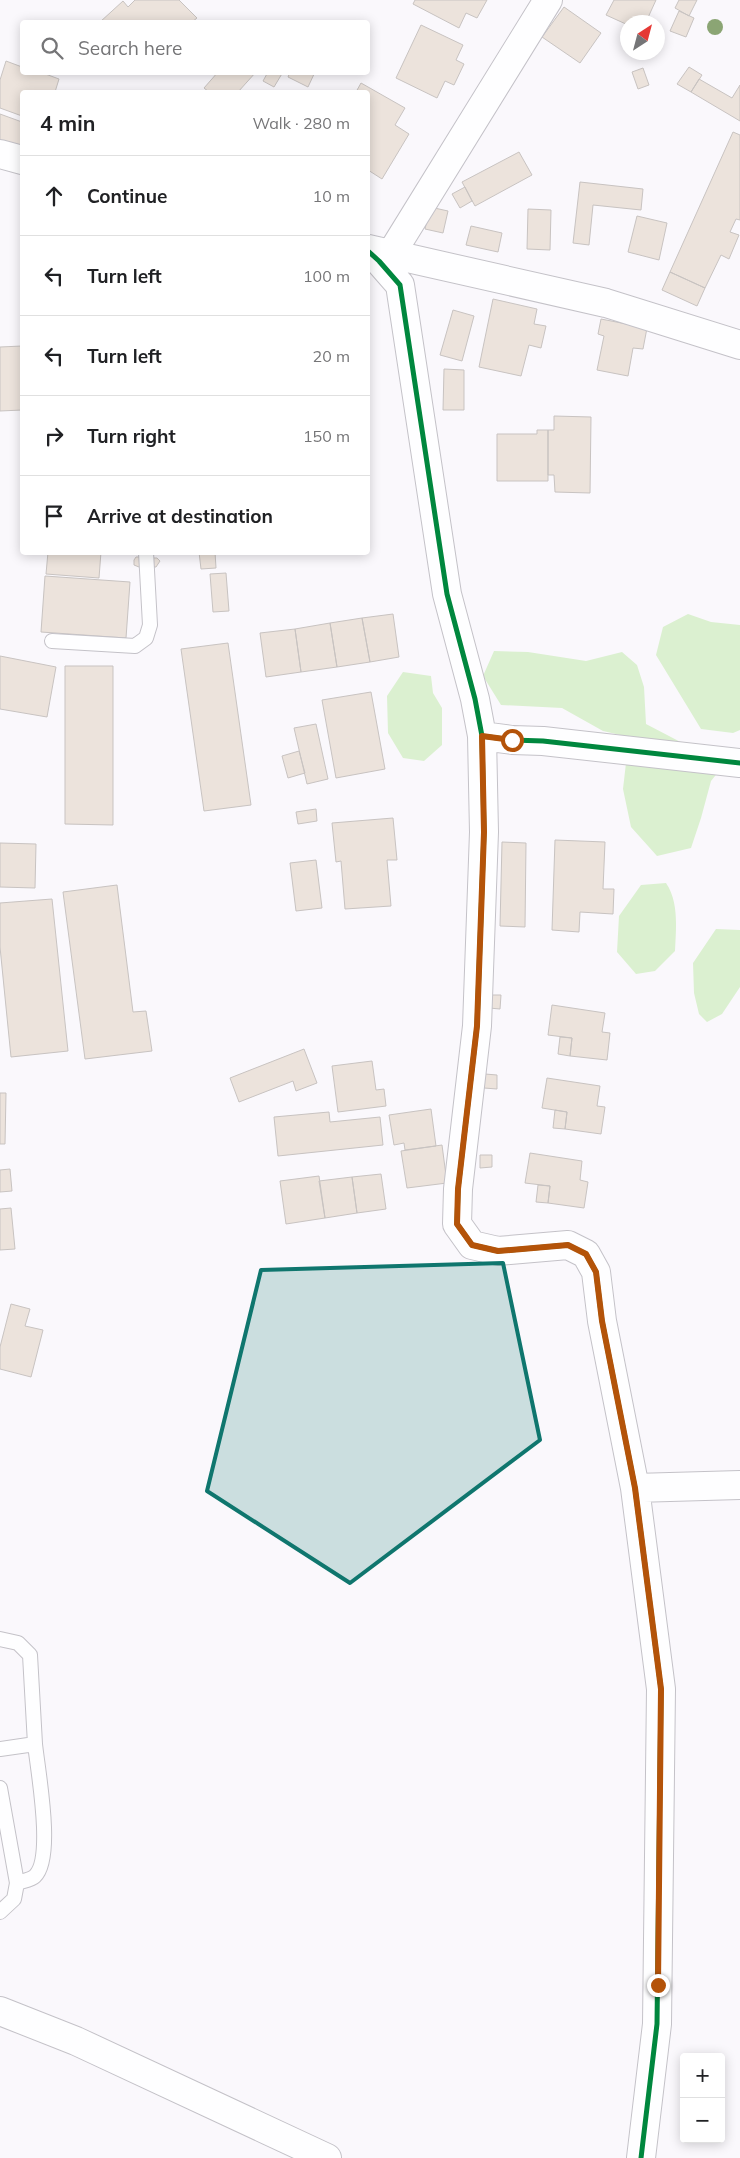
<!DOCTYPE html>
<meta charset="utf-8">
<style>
body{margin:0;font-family:Mulish,sans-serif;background:#f2f2f2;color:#202124}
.controls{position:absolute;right:15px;bottom:15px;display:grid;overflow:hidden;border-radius:5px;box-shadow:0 2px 12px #0003}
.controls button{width:45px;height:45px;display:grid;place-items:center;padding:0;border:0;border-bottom:1px solid #e0e0e0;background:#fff;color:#202124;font:25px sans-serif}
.compass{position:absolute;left:620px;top:15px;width:45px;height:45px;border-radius:50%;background:#fff;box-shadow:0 2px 12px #0003;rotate:36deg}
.stop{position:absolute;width:15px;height:15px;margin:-11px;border:4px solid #b45309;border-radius:50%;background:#fff}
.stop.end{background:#b45309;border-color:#fff;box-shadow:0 1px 5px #0008}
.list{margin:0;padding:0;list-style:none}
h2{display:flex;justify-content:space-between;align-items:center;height:65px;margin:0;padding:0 20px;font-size:21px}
h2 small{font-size:16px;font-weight:400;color:#757577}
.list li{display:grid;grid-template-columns:32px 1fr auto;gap:15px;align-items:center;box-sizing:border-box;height:80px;padding:0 20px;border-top:1px solid #e0e0e0}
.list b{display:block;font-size:19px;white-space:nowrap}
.list em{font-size:16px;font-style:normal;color:#757577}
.icon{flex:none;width:28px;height:28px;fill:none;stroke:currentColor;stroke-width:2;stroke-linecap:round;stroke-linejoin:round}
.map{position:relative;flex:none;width:740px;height:2158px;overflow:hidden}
.search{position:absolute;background:#fff;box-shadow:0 2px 12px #0003;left:20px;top:20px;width:350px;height:55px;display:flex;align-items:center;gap:12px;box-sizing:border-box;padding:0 18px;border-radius:5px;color:#757577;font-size:19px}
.panel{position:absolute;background:#fff;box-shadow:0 2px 12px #0003;left:20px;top:90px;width:350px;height:465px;border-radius:5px}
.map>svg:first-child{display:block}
.green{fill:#dbf0d0}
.building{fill:#ece3dc;stroke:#c8c3c1}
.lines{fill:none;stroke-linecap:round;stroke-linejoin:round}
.service-casing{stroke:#c4c2c8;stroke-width:16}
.minor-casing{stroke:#c4c2c8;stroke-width:30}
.service{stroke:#fefeff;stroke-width:14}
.minor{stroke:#fefeff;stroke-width:28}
.cycleway-casing{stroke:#fff;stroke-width:8}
.cycleway{stroke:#00873e;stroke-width:5}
.tree{fill:#8ba574}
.route{stroke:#b45309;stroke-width:6}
.marked{fill:#0f766e;fill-opacity:0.2;stroke:#0f766e;stroke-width:4;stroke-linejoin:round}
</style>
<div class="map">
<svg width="740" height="2158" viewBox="0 0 740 2158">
<rect width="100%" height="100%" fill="#faf8fc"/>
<!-- green -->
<path class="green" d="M688,614L711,622L740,625V730L733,733L701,729L656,655L663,627Z
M494,651L528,652L586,661L622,652L637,665L644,687L646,724L692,748L716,746L722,754L719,771L711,781L701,818L691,848L657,856L631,827L623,789L629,737L603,731L562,708L501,705L483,676Z
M403,672L431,676L433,693L442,708V745L424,761L403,758L388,733L387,696Z
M666,883C679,902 676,928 675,951L655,971L636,974L617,952L619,916L641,885Z
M716,929L740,930V987L722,1014L707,1022L699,1014L694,993L693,963Z"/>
<!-- building -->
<path class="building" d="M135,0H179L197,18L192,22H100L123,1L128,7Z
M415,0H487L477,18L466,13L459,28L413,4Z
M614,0H656L646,22H628V25L606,15Z
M679,0H697L689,16L675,8Z
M564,7L601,33L580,63L542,37Z
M679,11L694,18L686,37L670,31Z
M421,25L463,45L456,60L464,64L454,85L445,81L437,98L396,78Z
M6,61L22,67V72H40L59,79L55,92H22V116L0,108V80Z
M689,67L702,75L691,92L677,84Z
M643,68L649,85L638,89L632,72Z
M218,72H256L238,92H209L204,88Z
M268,72H283L274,87L263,81Z
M290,72H315L308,87L288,77Z
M699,79L732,98L740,85V121L691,92Z
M361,83L405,108L395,125L409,134L382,179L368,170V92H356Z
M0,114L22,122V150L0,143Z
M733,132L740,135V220L736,219L730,232L739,235L729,259L721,255L705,288L670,272Z
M519,152L532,175L475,206L462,182Z
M580,182L643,189L641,210L593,205L589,245L573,243Z
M465,187L472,201L460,208L452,194Z
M430,207L448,211L443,233L425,229Z
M528,209L551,210L550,250L527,249Z
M637,216L667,223L659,260L628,252Z
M471,226L502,233L498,252L466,245Z
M670,272L705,288L697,306L662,290Z
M493,299L537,309L534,324L546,326L541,348L529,345L521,376L479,367Z
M453,310L474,316L462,361L440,355Z
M601,319L647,328L643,349L633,348L628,376L597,370L604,336L598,334Z
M22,346V410L0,411V347Z
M444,369L464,370V410H443Z
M554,416L591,417L590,493L555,492L554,475H548V430H554Z
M537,430H548V481H497V434H537Z
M48,552H101L99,578L46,574Z
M199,552H215L216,568L201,569Z
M136,557H141L142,566L139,567L134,565V560Z
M152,558H157L160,561L156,567H153Z
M226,573L229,611L213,612L210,574Z
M45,576L130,582L126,638L41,632Z
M393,614L399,657L370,662L362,618Z
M362,618L370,662L337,667L330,623Z
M330,623L337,667L301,672L295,629Z
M295,629L301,672L266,677L260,633Z
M228,643L251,805L204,811L181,649Z
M0,656L56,667L47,717L0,709Z
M65,666H113V825L65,824Z
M371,692L385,769L336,778L322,700Z
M316,724L328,779L307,784L294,728Z
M299,751L305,773L288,778L282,756Z
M316,809L317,821L298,824L296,812Z
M393,818L397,860H387L391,906L345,909L341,861L336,862L332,823Z
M555,840L605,842L603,889H614L613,914L580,912L579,932L552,930Z
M502,842L526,843L525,927L500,926Z
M0,843L36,844L35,888L0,887Z
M316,860L322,908L296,911L290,863Z
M117,885L133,1012L146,1011L152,1051L85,1059L63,892Z
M52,899L68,1051L11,1057L0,947V903Z
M491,995H501L500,1009L489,1008Z
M552,1005L605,1013L602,1032L610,1033L607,1060L570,1056L572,1038L548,1035Z
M560,1037L572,1038L570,1056L558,1054Z
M304,1049L317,1083L296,1091L293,1081L239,1102L230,1078Z
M372,1061L376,1090L384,1089L386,1106L338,1112L332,1066Z
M485,1074L497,1075V1089L484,1088Z
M547,1078L600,1086L597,1106L605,1107L601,1134L565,1129L567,1112L542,1108Z
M0,1093H6L5,1144H0Z
M431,1109L436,1146L405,1150L404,1143L394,1145L389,1115Z
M555,1110L567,1112L565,1129L553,1128Z
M329,1112L330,1122L380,1117L383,1145L278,1156L274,1117Z
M442,1145L447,1183L407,1188L401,1151Z
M530,1153L582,1161L580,1180L588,1182L584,1208L548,1203L550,1186L525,1183Z
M480,1155H492V1167L480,1168Z
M10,1169L12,1191L0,1192V1170Z
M381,1174L386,1209L357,1213L352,1177Z
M319,1176L325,1218L286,1224L280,1181Z
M352,1177L357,1213L325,1218L319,1181Z
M538,1185L550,1186L548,1203L536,1202Z
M11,1208L15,1249L0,1250V1209Z
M11,1304L30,1309L25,1326L43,1330L31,1377L0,1369V1347Z"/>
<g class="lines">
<!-- service casing -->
<g class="service-casing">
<path id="service" d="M52,641L135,646L146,638L150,625L146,552
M0,1639L18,1643L30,1655L35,1744
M0,1749L35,1744C38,1772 54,1858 35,1876C31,1880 22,1881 17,1883
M0,1788L17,1883L14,1899L0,1912"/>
</g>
<!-- minor casing -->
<g class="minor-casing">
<path id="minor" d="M0,154L22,160
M368,249L606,303L740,345
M368,251L379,261L400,285L447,594L475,699L482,736L512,740L543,741L740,763
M391,254L548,0
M482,736L484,832L477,1026L458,1189L457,1224L472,1245L498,1251L568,1245L586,1254L596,1272L602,1321L635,1488L661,1689L657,2024L641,2158
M635,1488L740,1485
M0,2011L76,2041L327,2158"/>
</g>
<!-- service -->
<use href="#service" class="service"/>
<!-- minor -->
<use href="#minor" class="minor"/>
<!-- cycleway casing -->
<g class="cycleway-casing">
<path id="cycleway" d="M368,251L379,261L400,285L447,594L475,699L482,736L512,740L543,741L740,763
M482,736L484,832L477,1026L458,1189L457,1224L472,1245L498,1251L568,1245L586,1254L596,1272L602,1321L635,1488L661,1689L657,2024L641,2158"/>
</g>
<!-- cycleway -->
<use href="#cycleway" class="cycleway"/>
</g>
<!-- trees -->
<circle class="tree" cx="715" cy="27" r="8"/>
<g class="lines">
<!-- route -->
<path class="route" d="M512,740L482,736L484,832L477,1026L458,1189L457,1224L472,1245L498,1251L568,1245L586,1254L596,1272L602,1321L635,1488L661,1689L658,1985"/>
</g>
<!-- marked area -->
<path class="marked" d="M503,1263L540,1440L350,1583L207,1491L261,1270Z"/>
</svg>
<div class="controls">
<button>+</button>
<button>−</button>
</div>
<svg class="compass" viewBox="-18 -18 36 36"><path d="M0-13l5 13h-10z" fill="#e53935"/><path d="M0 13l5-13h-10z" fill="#757577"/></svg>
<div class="stop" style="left:512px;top:740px"></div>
<div class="stop end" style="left:658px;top:1985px"></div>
<div class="search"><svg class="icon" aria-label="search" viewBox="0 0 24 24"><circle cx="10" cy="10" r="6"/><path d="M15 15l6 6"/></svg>Search here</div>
<section class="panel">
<h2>4 min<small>Walk · 280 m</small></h2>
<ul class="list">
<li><svg class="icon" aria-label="ahead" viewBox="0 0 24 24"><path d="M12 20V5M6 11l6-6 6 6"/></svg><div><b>Continue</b></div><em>10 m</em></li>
<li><svg class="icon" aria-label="left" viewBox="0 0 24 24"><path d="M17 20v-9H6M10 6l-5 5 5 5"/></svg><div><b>Turn left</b></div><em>100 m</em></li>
<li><svg class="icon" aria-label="left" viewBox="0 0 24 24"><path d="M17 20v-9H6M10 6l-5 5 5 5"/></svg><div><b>Turn left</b></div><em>20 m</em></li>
<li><svg class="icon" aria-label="right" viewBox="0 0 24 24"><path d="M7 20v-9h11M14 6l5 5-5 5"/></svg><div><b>Turn right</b></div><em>150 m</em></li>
<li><svg class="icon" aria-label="arrive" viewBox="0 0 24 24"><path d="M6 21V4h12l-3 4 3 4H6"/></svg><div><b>Arrive at destination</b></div></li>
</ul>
</section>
</div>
